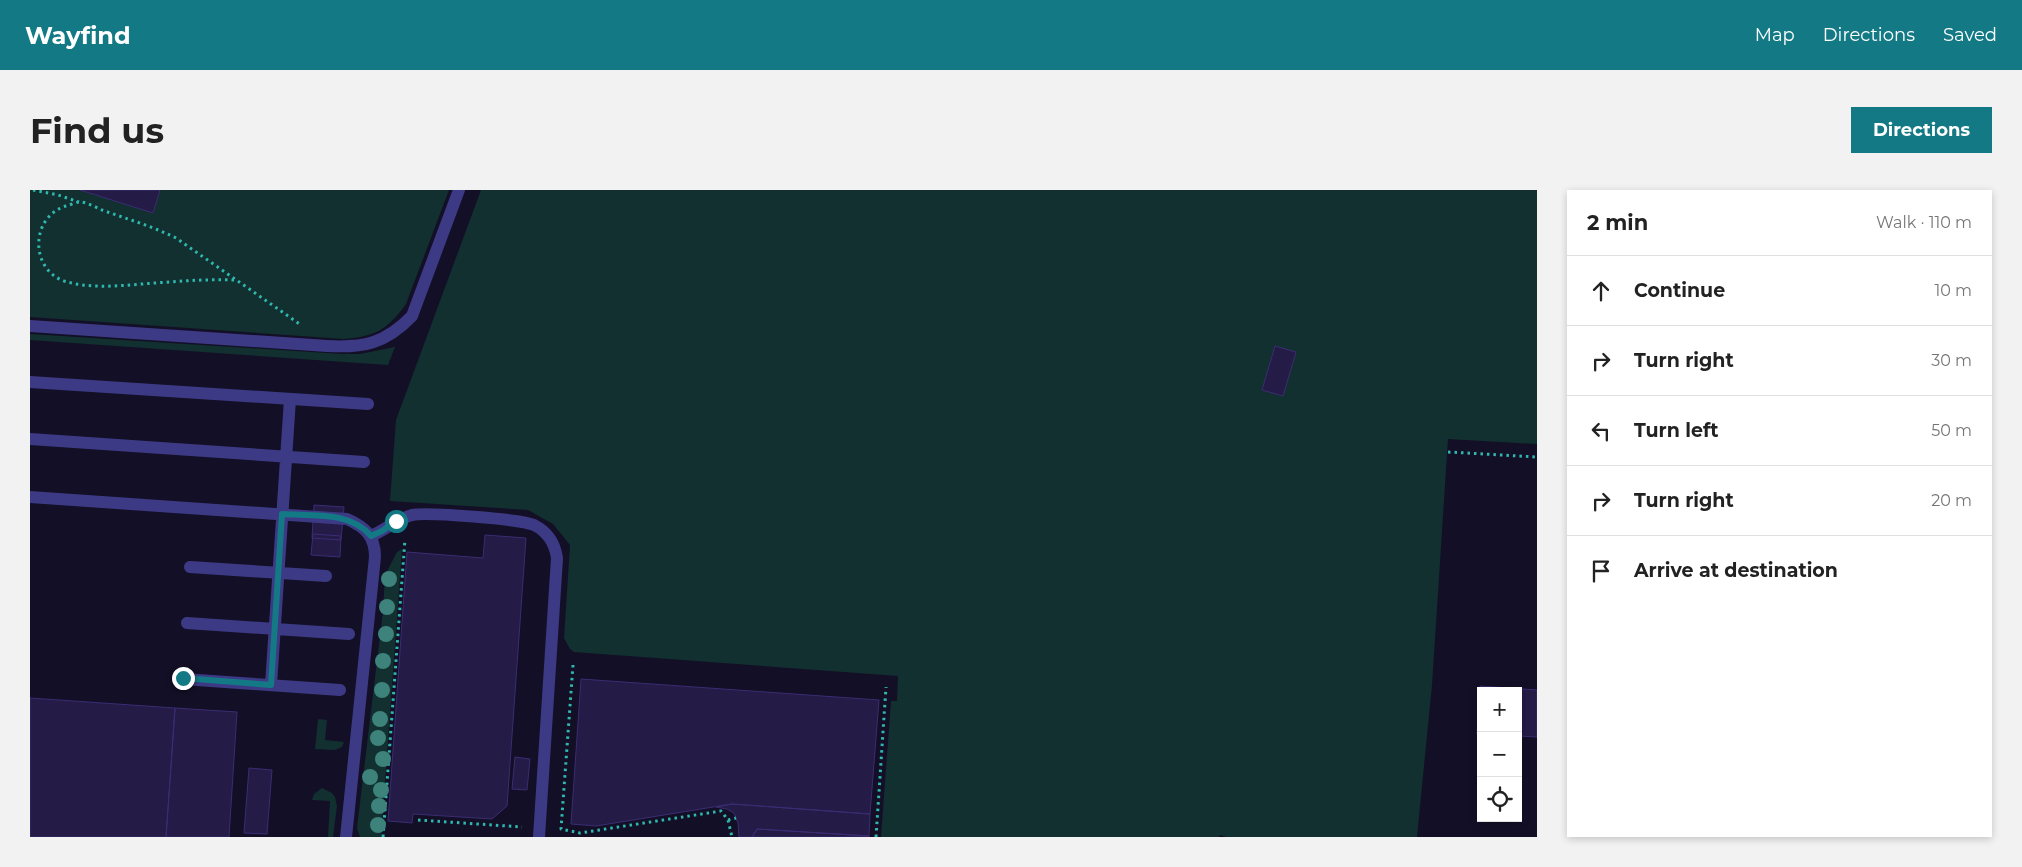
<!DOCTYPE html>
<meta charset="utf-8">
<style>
body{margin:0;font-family:Montserrat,sans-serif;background:#f2f2f2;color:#222}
.controls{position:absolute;right:15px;bottom:15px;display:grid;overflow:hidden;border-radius:0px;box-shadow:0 2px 8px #0003}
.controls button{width:45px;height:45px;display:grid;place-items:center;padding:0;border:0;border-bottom:1px solid #e0e0e0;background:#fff;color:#222;font:25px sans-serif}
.stop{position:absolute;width:15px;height:15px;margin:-11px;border:4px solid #137a85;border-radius:50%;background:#fff}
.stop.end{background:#137a85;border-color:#fff;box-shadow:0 1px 5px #0008}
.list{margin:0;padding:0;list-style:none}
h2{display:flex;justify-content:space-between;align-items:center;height:65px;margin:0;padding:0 20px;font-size:21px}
h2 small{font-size:16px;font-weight:400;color:#767676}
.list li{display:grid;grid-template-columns:32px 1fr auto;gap:15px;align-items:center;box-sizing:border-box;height:70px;padding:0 20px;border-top:1px solid #e0e0e0}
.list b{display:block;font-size:19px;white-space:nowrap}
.list em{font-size:16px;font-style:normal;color:#767676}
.icon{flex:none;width:28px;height:28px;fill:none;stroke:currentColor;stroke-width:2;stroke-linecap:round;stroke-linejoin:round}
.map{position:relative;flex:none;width:1507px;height:647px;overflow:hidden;border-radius:0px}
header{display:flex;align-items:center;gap:30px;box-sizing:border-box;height:70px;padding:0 25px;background:#137a85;color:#fff}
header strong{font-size:24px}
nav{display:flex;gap:28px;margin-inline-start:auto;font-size:18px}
.intro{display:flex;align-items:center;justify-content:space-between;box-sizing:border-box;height:120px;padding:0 30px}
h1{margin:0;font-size:35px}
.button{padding:12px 22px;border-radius:0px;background:#137a85;color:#fff;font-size:18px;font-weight:700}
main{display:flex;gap:30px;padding:0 30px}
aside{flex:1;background:#fff;border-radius:0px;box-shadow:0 2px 8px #0003}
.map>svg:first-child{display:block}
.green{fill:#12302f}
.building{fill:#241b47;stroke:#3b2d73}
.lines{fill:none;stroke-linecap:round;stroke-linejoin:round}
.path{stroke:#2fb8b0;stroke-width:3;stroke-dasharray:2.5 4;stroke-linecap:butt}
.lane{stroke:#3d3a85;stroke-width:12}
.tree{fill:#3d827b}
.route{stroke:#137a85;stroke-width:6}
</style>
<header>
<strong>Wayfind</strong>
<nav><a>Map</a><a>Directions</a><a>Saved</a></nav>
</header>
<div class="intro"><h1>Find us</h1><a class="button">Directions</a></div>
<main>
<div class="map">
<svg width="1507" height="647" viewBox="0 0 1507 647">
<rect width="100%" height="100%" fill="#130f26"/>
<!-- green -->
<path class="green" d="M0,0H419L376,114C357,140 346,146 314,149L0,127Z
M451,0H1507V254L1418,249L1402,495L1387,647H1196L1190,645L1189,647H851L861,511H867L868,486L544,462L540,459L534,448L540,355L523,334L498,320L360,311L366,230Z
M0,144L312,164H330L365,157L358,175L0,150Z
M372,359L351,647H330L327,638L353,421L355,385L367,362Z
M288,529L297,530L295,550L314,552L312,557L305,560L285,559Z
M292,598L302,603L305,607L307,616L303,647H298L300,611L282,610L284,604Z"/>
<!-- building -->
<path class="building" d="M50,0H130L123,23Z
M1245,156L1266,162L1253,206L1232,200Z
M284,315L314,317L311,350L282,348Z
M283,344L311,346L310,367L281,365Z
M455,345L496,348L477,616L462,629L383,624L382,633L358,631L377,362L453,368Z
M551,489L849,510L840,624L702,614L566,636L541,634Z
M1450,496L1507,500V547L1488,546V501H1451V544H1447Z
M0,508L145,518L136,647H0Z
M145,518L207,522L199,647H136Z
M485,567L500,569L497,600L482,599Z
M219,578L242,580L237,644L214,643Z
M702,614L840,624L839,646L727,639L722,647H709L708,633L704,623L697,619L686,617Z
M727,639L839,646V647H722Z"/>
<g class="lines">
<!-- path -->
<path class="path" d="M3,0L28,5L49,12
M204,90C178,89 152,91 125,93C95,95 63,100 34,91C0,79 0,27 36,16C40,15 46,12 50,12C57,12 65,17 72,20C97,29 122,36 146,48L271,135
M1418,262L1507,267
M543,475L531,639L550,643L691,621L698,630L702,647
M388,630L492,637
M698,630L706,628
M353,647L375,349
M846,647L856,497"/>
<!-- lane -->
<path class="lane" d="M0,136L297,156C333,158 355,154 382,126L429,0
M0,192L338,214
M0,249L334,272
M0,307L317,329C335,337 345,346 345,367L316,647
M341,346C355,340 367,329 382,325C397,322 491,329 504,335C518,342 525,354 527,368L509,647
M160,377L296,386
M157,433L319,444
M153,489L310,500
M241,495L260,209"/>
</g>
<!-- trees -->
<g class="tree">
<circle cx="359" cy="389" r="8"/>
<circle cx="357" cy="417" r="8"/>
<circle cx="356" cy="444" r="8"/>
<circle cx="353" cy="471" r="8"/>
<circle cx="352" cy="500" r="8"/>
<circle cx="350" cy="529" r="8"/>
<circle cx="348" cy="548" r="8"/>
<circle cx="353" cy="569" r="8"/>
<circle cx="340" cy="587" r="8"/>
<circle cx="351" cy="600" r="8"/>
<circle cx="349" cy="616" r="8"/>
<circle cx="348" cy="635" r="8"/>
</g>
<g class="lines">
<!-- route -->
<path class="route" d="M153,488L241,495L252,324C282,326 320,321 341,346L352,341L366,331"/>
</g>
</svg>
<div class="controls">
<button>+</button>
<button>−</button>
<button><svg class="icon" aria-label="locate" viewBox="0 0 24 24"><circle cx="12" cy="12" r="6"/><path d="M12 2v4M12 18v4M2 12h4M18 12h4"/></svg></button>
</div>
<div class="stop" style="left:366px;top:331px"></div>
<div class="stop end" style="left:153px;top:488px"></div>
</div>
<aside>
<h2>2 min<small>Walk · 110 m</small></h2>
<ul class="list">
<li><svg class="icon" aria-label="ahead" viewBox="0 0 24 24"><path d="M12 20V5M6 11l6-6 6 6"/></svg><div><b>Continue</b></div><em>10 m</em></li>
<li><svg class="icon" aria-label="right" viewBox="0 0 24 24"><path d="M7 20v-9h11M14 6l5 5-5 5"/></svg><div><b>Turn right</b></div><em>30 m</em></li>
<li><svg class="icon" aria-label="left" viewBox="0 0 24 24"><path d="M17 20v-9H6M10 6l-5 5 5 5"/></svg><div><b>Turn left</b></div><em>50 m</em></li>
<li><svg class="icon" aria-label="right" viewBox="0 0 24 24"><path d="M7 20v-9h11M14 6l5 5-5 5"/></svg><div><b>Turn right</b></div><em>20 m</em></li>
<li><svg class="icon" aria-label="arrive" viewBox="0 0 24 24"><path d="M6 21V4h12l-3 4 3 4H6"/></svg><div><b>Arrive at destination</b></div></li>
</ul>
</aside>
</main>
